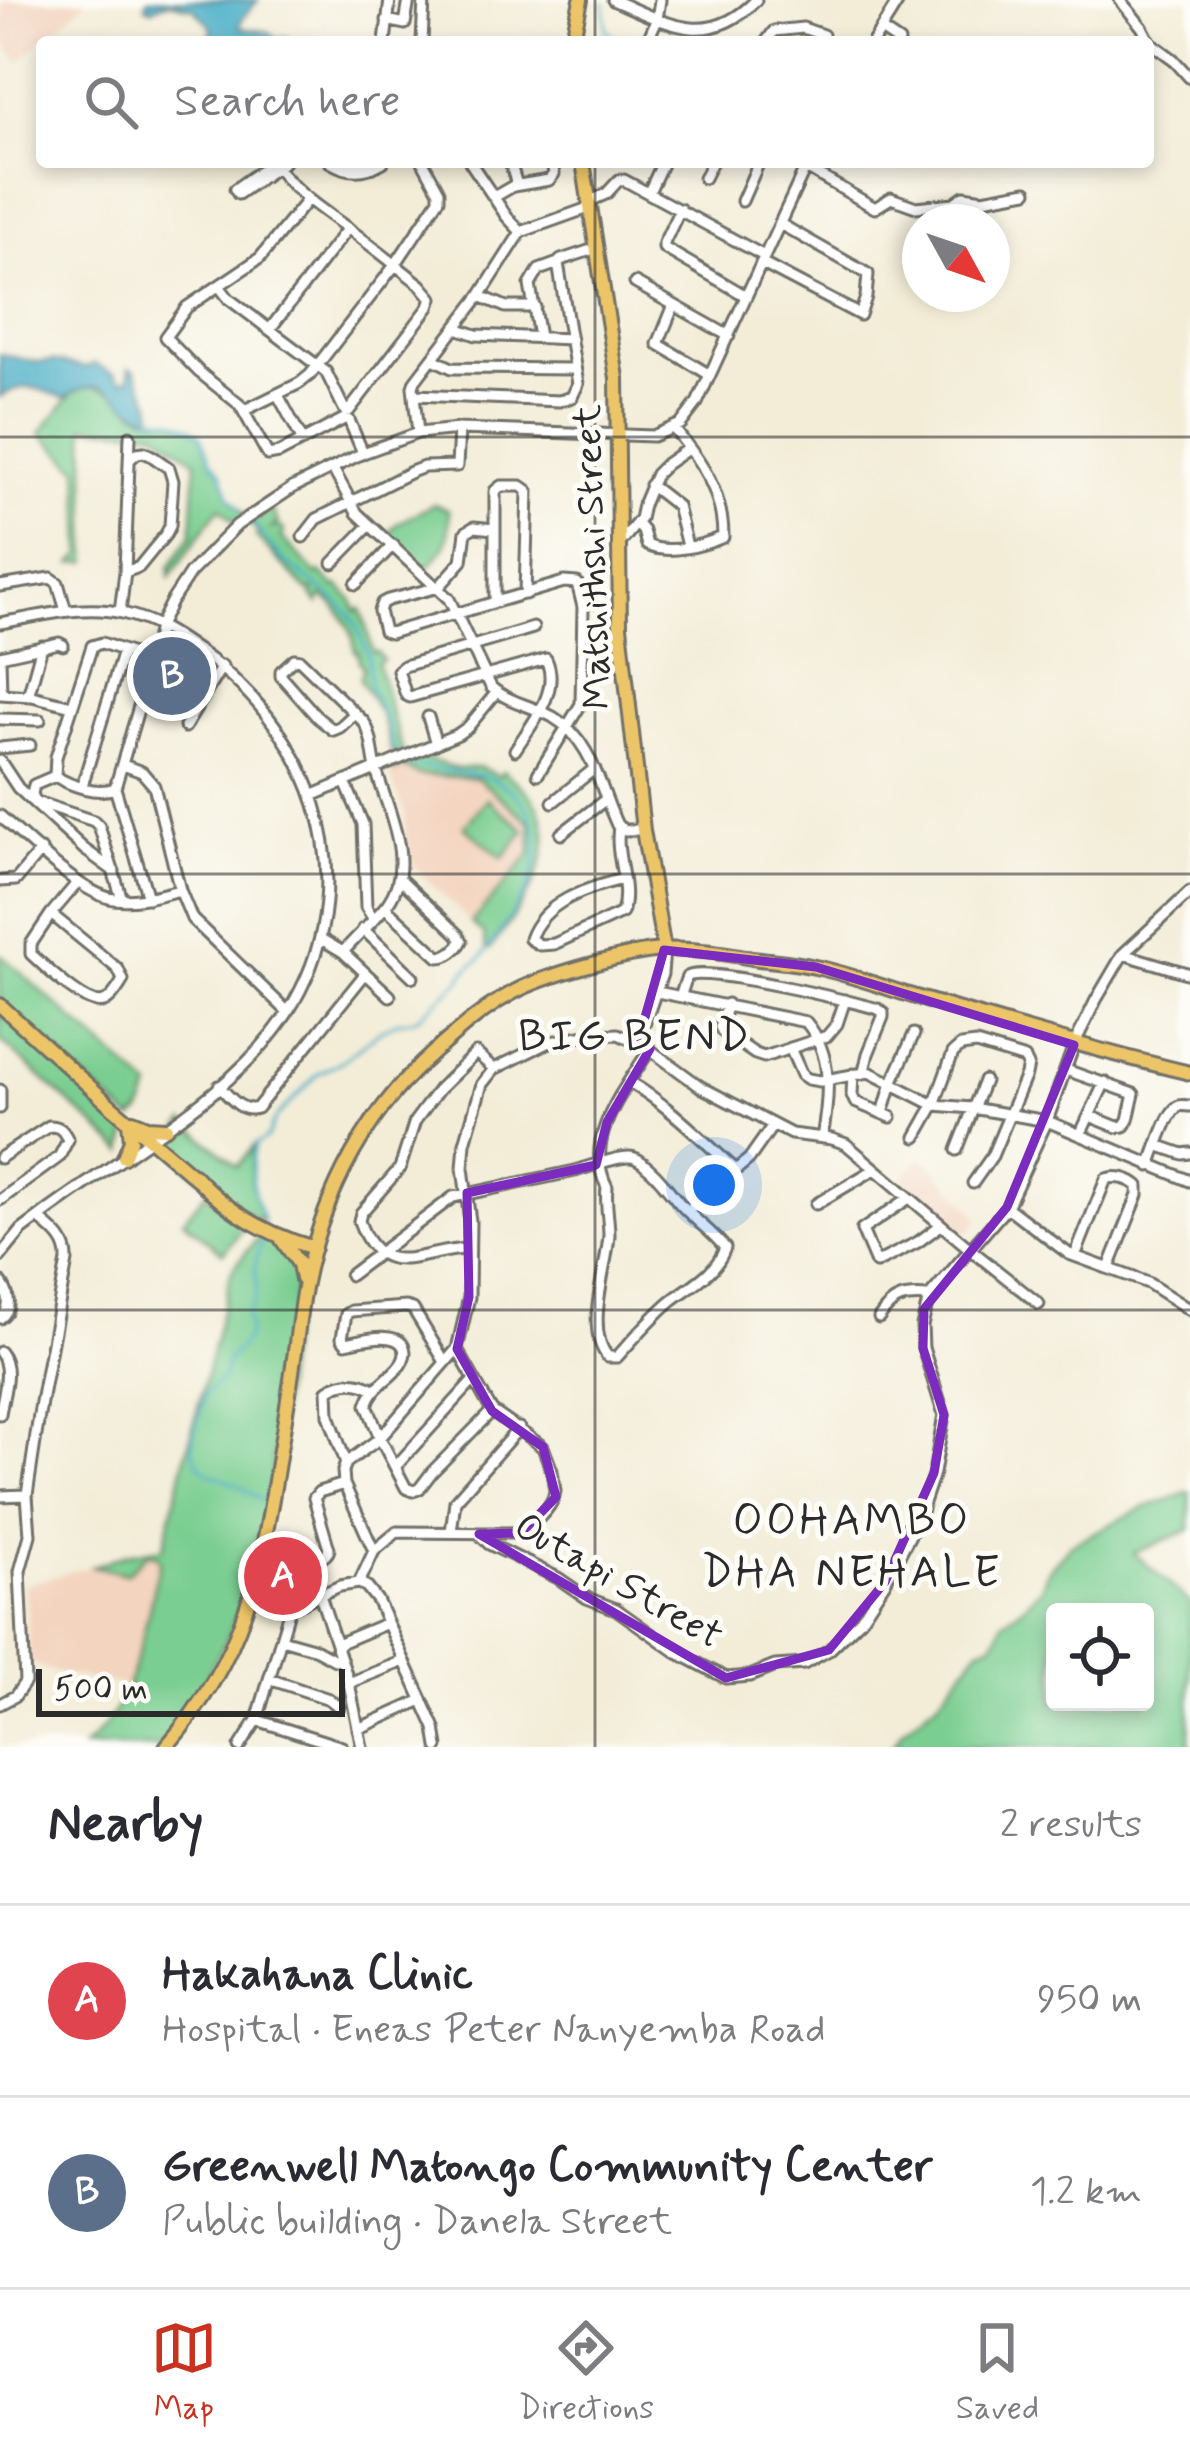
<!DOCTYPE html>
<meta charset="utf-8">
<style>
body{margin:0;font-family:Mynerve,sans-serif;background:#f2f2f3;color:#2b2b33}
.controls{position:absolute;right:36px;bottom:36px;display:grid;overflow:hidden;border-radius:12px;box-shadow:0 6px 18px #0003}
.controls button{width:108px;height:108px;display:grid;place-items:center;padding:0;border:0;border-bottom:3px solid #e1e1e2;background:#fff;color:#2b2b33;font:60px sans-serif}
.compass{position:absolute;left:902px;top:204px;width:108px;height:108px;border-radius:50%;background:#fff;box-shadow:0 6px 18px #0003;rotate:130deg}
.scale{position:absolute;left:36px;bottom:30px;width:309px;box-sizing:border-box;padding-left:12px;border:6px solid #2b2b2b;border-top:0;font-size:33px;line-height:42px;white-space:nowrap;color:#2b2b2b;-webkit-text-stroke:9px #fdfcf7;paint-order:stroke}
.you{position:absolute;left:714px;top:1185px;width:42px;height:42px;margin:-30px;border:9px solid #fff;border-radius:50%;background:#1a73e8;box-shadow:0 0 0 18px #1a73e833}
.badge{display:grid;place-items:center;width:78px;height:78px;border-radius:50%;background:#c8321e;color:#fff;font-size:39px;font-weight:700}
.pin{position:absolute;translate:-50% -50%;border:6px solid #fff;box-shadow:0 3px 12px #0006}
.list{margin:0;padding:0;list-style:none}
h2{display:flex;justify-content:space-between;align-items:center;height:156px;margin:0;padding:0 48px;font-size:51px}
h2 small{font-size:39px;font-weight:400;color:#7c7c81}
.list li{display:grid;grid-template-columns:78px 1fr auto;gap:36px;align-items:center;box-sizing:border-box;height:192px;padding:0 48px;border-top:3px solid #e1e1e2}
.list b{display:block;font-size:45px;white-space:nowrap}
.list p{margin:0;font-size:39px;white-space:nowrap;color:#7c7c81}
.list em{font-size:39px;font-style:normal;color:#7c7c81}
.icon{flex:none;width:66px;height:66px;fill:none;stroke:currentColor;stroke-width:2;stroke-linecap:round;stroke-linejoin:round}
.map{position:relative;flex:none;width:1190px;height:1747px;overflow:hidden}
.search{position:absolute;background:#fff;box-shadow:0 6px 18px #0003;left:36px;right:36px;top:36px;height:132px;display:flex;align-items:center;gap:30px;box-sizing:border-box;padding:0 42px;border-radius:12px;color:#7c7c81;font-size:45px}
.sheet{height:540px;background:#fff}
nav{display:flex;justify-content:space-around;align-items:center;box-sizing:border-box;height:168px;border-top:3px solid #e1e1e2;background:#fff;font-size:33px;color:#7c7c81}
nav a{display:grid;justify-items:center;gap:6px}
nav .on{color:#c8321e}
.map>svg:first-child{display:block}
.built{fill:#f3d4bf}
.green{fill:#7ace91;stroke:#527c5e;stroke-width:3;fill-rule:evenodd}
.water{fill:#45acc5;stroke:#386c78;stroke-width:3}
.lines{fill:none;stroke-linecap:round;stroke-linejoin:round}
.stream{stroke:#45acc5;stroke-width:3}
.minor-casing{stroke:#716f68;stroke-width:15}
.major-casing{stroke:#716f68;stroke-width:18}
.minor{stroke:#fff;stroke-width:9}
.major{stroke:#edc569;stroke-width:12}
.marked{fill:none;stroke:#7b2cbf;stroke-width:9;stroke-linejoin:round}
.grid{fill:none;stroke:#2b2b2b;stroke-width:3;stroke-opacity:0.55}
.labels{text-anchor:middle;dominant-baseline:central;stroke-width:10;stroke-linejoin:round;paint-order:stroke}
.street-label{font-size:39px;fill:#2b2b2b;stroke:#fdfcf7}
.quarter-label{font-size:45px;letter-spacing:3px;fill:#2b2b2b;stroke:#fdfcf7}
</style>
<div class="map">
<svg width="1190" height="1747" viewBox="0 0 1190 1747">
<rect width="100%" height="100%" fill="#fdfcf7"/>
<filter id="ink" filterUnits="userSpaceOnUse"><feTurbulence type="fractalNoise" baseFrequency=".00833" numOctaves="2"/><feDisplacementMap in="SourceGraphic" scale="24" xChannelSelector="R" yChannelSelector="G"/><feConvolveMatrix kernelMatrix="1 2 1 2 8 2 1 2 1" color-interpolation-filters="sRGB"/></filter>
<filter id="wash" filterUnits="userSpaceOnUse"><feTurbulence type="fractalNoise" baseFrequency=".004" numOctaves="4" result="noise"/><feDisplacementMap in="SourceGraphic" scale="48" xChannelSelector="R" yChannelSelector="G"/><feGaussianBlur stdDeviation="2.7" result="paint"/><feColorMatrix in="noise" values="0 0 0 0 0 0 0 0 0 0 0 0 0 0 0 0 0 1.4 0 .05"/><feComposite in="paint" operator="in"/></filter>
<g filter="url(#wash)">
<rect width="100%" height="100%" fill="#f3edd8"/>
<!-- built -->
<path class="built" d="M6,0H88L19,62L8,48L1,26V8Z
M403,767L419,775L477,778L531,823V853L471,923L407,860L410,856L406,850L405,813L389,774Z
M921,1158L929,1162L980,1218L966,1234L902,1179Z
M153,1553L158,1555L160,1561L128,1686L55,1672L30,1663L25,1584L93,1566L125,1573L139,1559Z"/>
<!-- green -->
<path class="green" d="M91,386L118,394L135,411L147,417L173,420L191,427L201,435L212,462L222,473L229,496L247,517L237,525L220,507L170,577V567L192,534L196,461L156,431L85,427L88,562L73,563L82,554L79,469L40,433L76,389Z
M434,504L449,510C450,541 448,547 426,569L388,535L397,524Z
M272,509L278,522L272,528L279,526L284,530L282,538C295,549 304,563 317,574L320,572L335,587L339,586L353,601L356,611L361,609L373,652H377L383,660L377,663L403,753L393,757L381,715L360,679L363,668L359,661L358,651H355C354,632 341,607 322,596L318,603L312,595L314,590L308,591L256,537L258,533L250,523Z
M419,756L457,769L479,767L499,776L503,771C512,779 523,787 531,796C570,847 520,909 490,949L486,947L484,934L471,923L531,854V823L477,778L419,775L403,767L394,771L392,768Z
M487,799L525,830L503,858L464,827Z
M0,954L151,1089L141,1113L132,1120L0,1005Z
M0,1012L117,1116L128,1130L124,1152L0,1040Z
M185,1122L237,1166L255,1145C247,1177 253,1191 263,1222C238,1208 174,1168 173,1138Z
M205,1193L245,1226L223,1253L183,1220Z
M260,1235C282,1247 295,1258 296,1284L270,1486L246,1593L229,1635L197,1694L170,1735L159,1747H84C137,1703 144,1624 160,1560L157,1555L147,1554L126,1574L93,1566L127,1554L163,1548L232,1270Z
M1190,1492V1530L1134,1553L1190,1603V1747H892L903,1730L937,1702L980,1648L991,1644L998,1636L1003,1621L1022,1608L1041,1588L1047,1572L1070,1545L1141,1509ZM1145,1612V1702H1055V1612Z"/>
<!-- water -->
<path class="water" d="M147,0H258L241,21L240,28L269,32L277,40L286,37L293,41L208,42L212,31L210,25L193,8L170,2L151,9L146,7Z
M0,354L36,362L53,361L85,368L94,364L115,374L121,381L130,379L129,368L135,370L152,404L153,416C114,412 117,365 64,398C37,389 27,380 0,397Z"/>
<g class="lines">
<!-- stream -->
<path class="stream" d="M604,2L607,31L618,42
M149,416L173,420L191,427L201,436L212,462L222,473L229,496L240,509
M252,523L283,560L341,605L353,619L368,654L370,687L385,720L395,755
M263,1219C252,1194 249,1172 255,1145L267,1138L275,1119L318,1074L342,1061L380,1031L397,1022L412,1020L420,1016L459,981L470,966L480,960C494,940 511,919 523,897C547,853 541,798 489,778C480,774 471,774 461,773C442,771 424,766 405,764
M263,1501L238,1485L206,1471L197,1461L192,1449L193,1436L205,1394L223,1378L226,1363L246,1339L249,1327L247,1315L255,1299L257,1285L255,1272L256,1260L263,1237"/>
</g>
</g>
<g filter="url(#ink)">
<g class="lines">
<!-- minor casing -->
<g class="minor-casing">
<path id="minor" d="M613,0C667,23 708,50 756,0
M1120,0L1142,27L1150,42L1173,59L1190,78
M387,20L405,24L409,0
M881,30L899,42
M385,42L390,0
M422,42L424,0
M647,42L657,19L660,0
M766,42L774,31L803,28L823,35L821,42
M873,42L899,0
M284,162L238,194L235,189L273,162C293,192 324,211 353,232C376,249 398,267 421,285L432,298L429,307L349,411
M330,162C349,173 364,173 383,162
M346,162L358,165L369,162
M470,162L507,217L521,232
M510,162L517,185
M796,162L875,208L891,198L916,207L954,203L964,196L983,199L1027,191
M704,178L712,162
M649,192L663,162
M494,197L513,186L549,180L554,174L552,162
M308,199L260,258L187,307L165,337L199,372L240,405L268,455L279,453L344,419
M590,201L606,194L619,180H624L764,256
M742,201L759,162
M680,209L664,243V248L746,296
M761,263L860,315L866,297L868,274L780,224
M635,283L729,336
M219,286L229,299L326,372L345,411
M480,296L506,307H535
M674,305L658,344L710,375
M456,328L476,335L571,339
M270,329L348,228
M539,337L530,285L539,270L558,263
M433,359L452,368L575,369
M278,395L303,441
M415,395L559,401L572,397L578,384L558,263L561,260L597,248
M245,410L300,383L310,375L395,265L439,199V191L423,162
M349,420L363,453
M418,433L413,387L415,381L480,296L521,232L591,207
M333,469L357,513L449,599L491,687C507,702 533,706 553,717C592,740 599,786 617,825L624,830H643
M650,485L677,506L687,546
M637,524L643,531L647,545C667,555 702,546 723,537C723,492 701,461 674,429
M494,529L474,527L466,532L462,561L439,587L388,600L382,603L379,611L384,631L390,633L564,582L577,583L583,607L581,704L538,774
M303,537L317,519L411,472L424,467L457,466L459,429
M618,546L640,519L643,505L656,474L666,464L689,448
M333,563L370,525
M125,572L139,567L166,534L170,526L173,481L169,468L152,456L144,452L137,453L130,459
M356,584L393,545
M0,586L51,578L58,583L66,611
M495,602V491L501,486H521L528,491L525,594
M120,612L125,572L130,436
M0,623C41,616 85,603 126,614C151,620 171,632 191,646C310,723 368,873 294,1002C243,1092 119,1156 38,1218L22,1230L0,1257
M0,656L59,643L63,645
M0,656L1,694
M0,694L32,696L72,706
M28,696L42,646
M428,717L436,744
M0,719L40,720
M185,727L222,666
M0,748L30,745
M515,750C532,723 561,691 546,659L410,697L406,695L398,671L404,666L533,628
M0,761L18,788L84,849L114,871
M123,765L142,772L154,786L180,890L192,919L288,1012
M345,782L363,824L366,907L373,918
M82,786L123,651
M115,788C97,795 71,786 55,776L56,757L92,646L102,643L152,661
M314,795L458,734L468,727L496,693
M35,801L32,794L34,785L55,776
M553,802L594,769
M40,803L94,821L99,826L122,899
M0,816C27,839 80,894 114,899C137,902 158,895 180,890
M619,827C614,857 631,885 622,913L554,944L540,945L530,939C543,902 586,888 623,879
M561,834L606,799
M0,881L16,880L41,850
M148,898L115,788L150,669L159,626L171,602L190,573L237,525L294,487L363,453L418,433L459,429L653,436L681,424L697,403L808,162
M385,907L439,957C448,957 458,949 462,941L458,934L399,878
M51,914L118,969L123,980C119,987 112,999 104,1002C87,1008 44,966 31,954V944Z
M51,914L78,882
M363,929L413,977
M321,939L343,952L390,996
M343,952C357,936 375,920 388,903C415,865 390,815 378,776C372,758 374,738 364,722L300,660L294,659L281,671V676L318,718L333,730L340,727L355,713
M1123,954L1190,974
M657,992L806,1022C834,1055 829,1098 822,1138
M681,996C681,994 686,978 687,977C700,964 854,1002 878,1009L883,1012V1017L868,1054L864,1071
M727,1004L720,1027L722,1031L755,1054L764,1057L827,1036L837,1024L845,1000
M638,1042L662,974L664,950
M790,1048L802,1075L808,1079L820,1081L869,1072L934,1105L972,1108L1047,1121L1190,1181
M1066,1070L1134,1094L1128,1120L1124,1126L1117,1127L1090,1116
M853,1074L852,1095L855,1102L891,1117
M629,1082C669,1105 702,1140 736,1170
M219,1086C230,1097 241,1113 257,1108L365,974
M0,1090V1108
M883,1113L892,1083L914,1034
M1080,1135L1105,1082
M916,1137L934,1105L953,1053L961,1046L976,1044L1025,1059L1028,1065L1026,1075L992,1156L973,1183
M1157,1145L1183,1154L1190,1153
M957,1150L984,1081
M0,1158L49,1126C60,1126 63,1130 68,1140L59,1157L0,1200
M1150,1166C1155,1153 1167,1111 1179,1106C1182,1105 1186,1106 1190,1106
M909,1198L862,1230L876,1263L918,1242L941,1225
M816,1204L875,1169
M1007,1207L1069,1254L1148,1283L1190,1310
M687,1211L749,1159L773,1125
M469,1249C423,1249 381,1285 359,1221L361,1213L400,1168L415,1121L439,1089L476,1053L494,1069
M1075,1256L1106,1179C1117,1175 1130,1179 1138,1186V1195L1109,1268
M350,1275L453,1197L575,1171C588,1167 618,1156 630,1157C635,1157 643,1162 646,1166C661,1177 671,1195 684,1208C697,1222 714,1233 725,1248C715,1275 691,1285 671,1301C651,1318 634,1338 617,1357H608C584,1329 607,1269 609,1235C609,1219 605,1203 607,1187C582,1139 625,1089 650,1049
M0,1281C9,1292 13,1309 0,1318
M879,1318C893,1297 905,1295 929,1297
M0,1352C13,1369 3,1394 0,1414
M445,1362L413,1309L406,1307L351,1311L346,1314L342,1338L346,1343C362,1340 403,1328 405,1352C405,1358 401,1365 397,1369C385,1383 373,1386 367,1405L380,1438L406,1488L413,1491L419,1489L432,1472L492,1411
M346,1463L329,1415L328,1390C344,1380 358,1380 374,1389
M396,1466L474,1380
M344,1484L319,1492L314,1498L329,1549C327,1559 314,1558 311,1568L349,1683L362,1747
M0,1496L27,1495
M451,1532L455,1501L519,1428
M479,1534L489,1544L558,1578L587,1598L616,1609L678,1653L726,1678L750,1676L775,1666L804,1664L829,1650L861,1619L885,1582L918,1520L934,1473L944,1415L923,1348L922,1326L929,1297L1007,1207L1047,1121L1074,1045L1096,1000L1123,954L1190,892
M374,1551L344,1484L343,1471L346,1463L380,1438L457,1349L469,1297L470,1221L463,1168L465,1143L482,1084L494,1069L547,1043L579,1036L618,1034L645,1046L701,1087L791,1134L832,1139L846,1144L970,1249L1039,1304
M359,1583L366,1586L377,1600L435,1728L438,1747
M252,1596L290,1608L340,1586L359,1583L374,1551L397,1532L519,1533C533,1524 553,1508 555,1491L552,1471L543,1447L492,1411L457,1349
M281,1639L313,1648L335,1660L342,1661
M337,1644L387,1623
M269,1679L329,1699L339,1707
M349,1683L404,1661
M0,1704L15,1696L25,1682L20,1571L30,1535L27,1495L41,1402L67,1261C68,1240 52,1230 38,1218
M257,1720L342,1747
M358,1729L422,1700
M240,1747L257,1720L290,1608"/>
</g>
<!-- major casing -->
<g class="major-casing">
<path id="major" d="M572,42L581,0
M583,162L617,378L620,626L643,830L664,950
M0,1005L111,1106L198,1180
M133,1121L148,1127L166,1128
M124,1157L131,1140L129,1123
M194,1175C226,1211 268,1235 314,1248
M282,1240L299,1264L302,1279
M166,1747C245,1656 261,1571 279,1456C287,1408 294,1361 300,1313C313,1214 359,1118 434,1052C460,1029 490,1003 522,988C555,973 626,953 662,950C691,948 723,953 752,958C773,961 794,962 815,967C850,974 885,988 919,998C1009,1025 1098,1051 1190,1073"/>
</g>
<!-- minor -->
<use href="#minor" class="minor"/>
<!-- major -->
<use href="#major" class="major"/>
</g>
</g>
<!-- marked area -->
<path class="marked" d="M664,950L816,967L1074,1045L1007,1207L924,1309L923,1348L944,1415L934,1473L885,1582L829,1650L726,1678L479,1534L521,1533L556,1497L543,1447L492,1411L457,1349L469,1297L467,1193L596,1165L607,1122L650,1049L638,1042Z"/>
<!-- grid -->
<path class="grid" d="M595,0V42M595,162V1747M0,437H1190M0,874H1190M0,1310H1190"/>
<g class="labels">
<!-- street labels -->
<g class="street-label">
<text transform="translate(594 557) rotate(-92)">Matshithshi Street</text>
<text transform="translate(618 1582) rotate(30)">Outapi Street</text>
</g>
<!-- quarter labels -->
<g class="quarter-label">
<text x="635" y="1037">BIG BEND</text>
<text x="852" y="1521">OOHAMBO<tspan x="852" dy="52">DHA NEHALE</tspan></text>
</g>
</g>
</svg>
<div class="controls">
<button><svg class="icon" aria-label="locate" viewBox="0 0 24 24"><circle cx="12" cy="12" r="6"/><path d="M12 2v4M12 18v4M2 12h4M18 12h4"/></svg></button>
</div>
<svg class="compass" viewBox="-18 -18 36 36"><path d="M0-13l5 13h-10z" fill="#e53935"/><path d="M0 13l5-13h-10z" fill="#7c7c81"/></svg>
<div class="scale">500 m</div>
<div class="you"></div>
<div class="pin badge" style="left:283px;top:1576px;background:#e0444e">A</div>
<div class="pin badge" style="left:172px;top:676px;background:#5c6f8a">B</div>
<div class="search"><svg class="icon" aria-label="search" viewBox="0 0 24 24"><circle cx="10" cy="10" r="6"/><path d="M15 15l6 6"/></svg>Search here</div>
</div>
<section class="sheet">
<h2>Nearby<small>2 results</small></h2>
<ul class="list">
<li><span class="badge" style="background:#e0444e">A</span><div><b>Hakahana Clinic</b><p>Hospital · Eneas Peter Nanyemba Road</p></div><em>950 m</em></li>
<li><span class="badge" style="background:#5c6f8a">B</span><div><b>Greenwell Matongo Community Center</b><p>Public building · Danela Street</p></div><em>1.2 km</em></li>
</ul>
</section>
<nav>
<a class="on"><svg class="icon" aria-label="map" viewBox="0 0 24 24"><path d="M3 6l6-2 6 2 6-2v14l-6 2-6-2-6 2zM9 4v14M15 6v14"/></svg>Map</a>
<a><svg class="icon" aria-label="directions" viewBox="0 0 24 24"><path d="M12 3l9 9-9 9-9-9zM9 14v-3h6M13 9l2 2-2 2"/></svg>Directions</a>
<a><svg class="icon" aria-label="saved" viewBox="0 0 24 24"><path d="M7 4h10v16l-5-4-5 4z"/></svg>Saved</a>
</nav>
